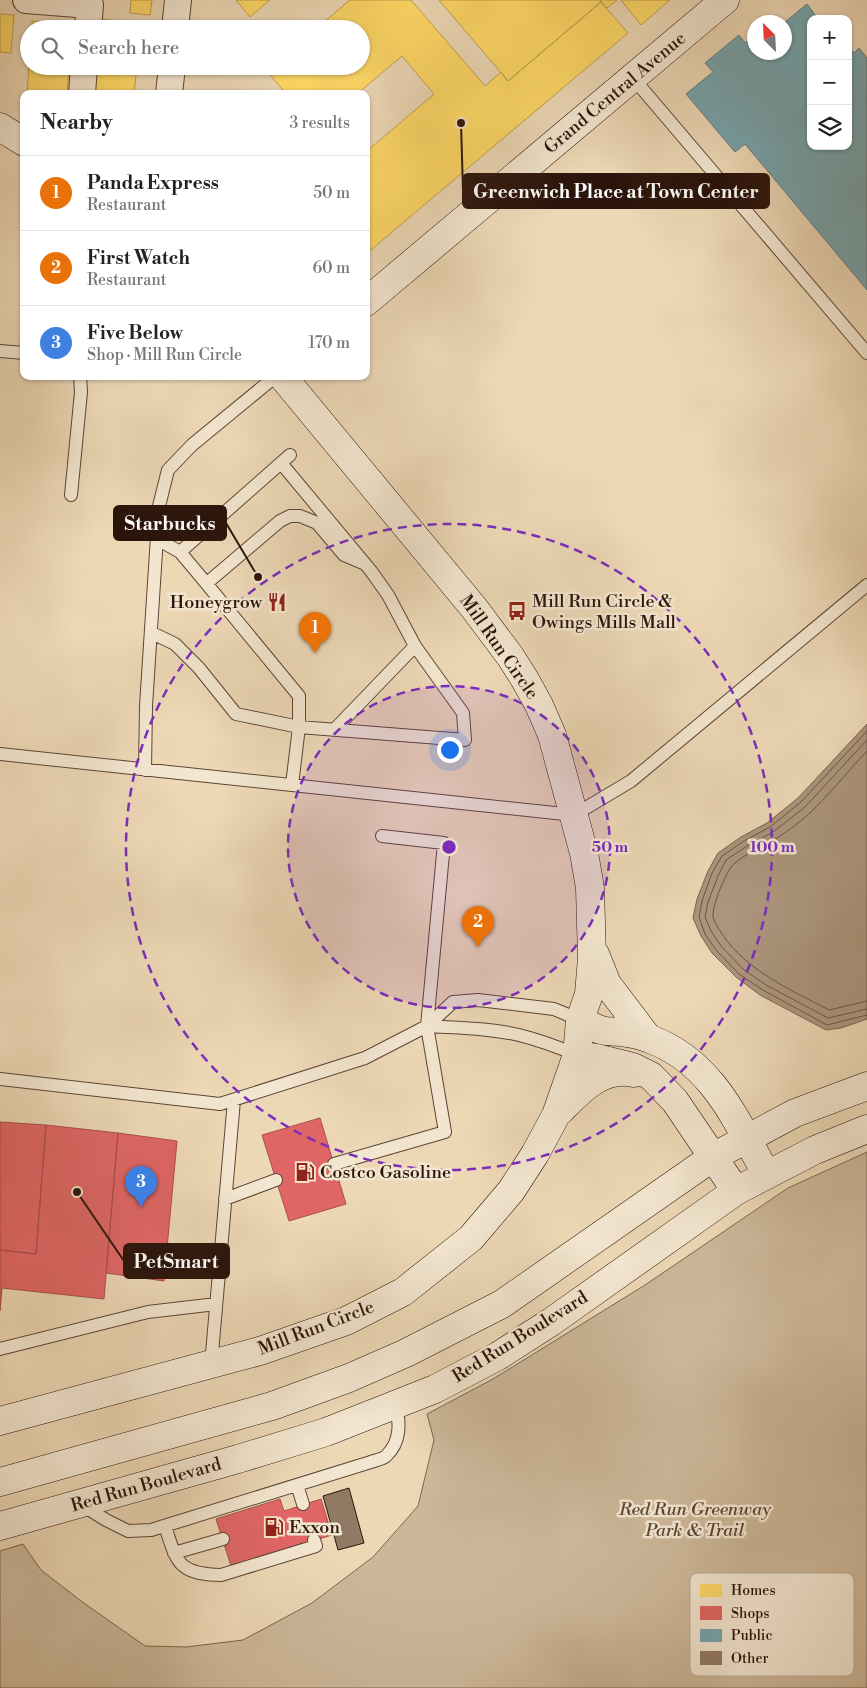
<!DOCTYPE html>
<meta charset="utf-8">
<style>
body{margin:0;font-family:"Libre Bodoni",serif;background:#f6f6f6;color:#222}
.controls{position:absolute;right:15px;top:15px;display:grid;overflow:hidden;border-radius:10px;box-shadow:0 1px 4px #0004}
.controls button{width:45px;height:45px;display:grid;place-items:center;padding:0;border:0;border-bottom:1px solid #e0e0e0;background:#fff;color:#222;font:25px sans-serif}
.compass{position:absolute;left:747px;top:15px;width:45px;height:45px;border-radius:50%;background:#fff;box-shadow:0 1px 4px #0004;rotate:336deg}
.you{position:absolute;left:449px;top:749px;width:18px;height:18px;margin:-12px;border:4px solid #fff;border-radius:50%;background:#1a73e8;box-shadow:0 0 0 8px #1a73e833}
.badge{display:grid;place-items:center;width:32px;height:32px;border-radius:50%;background:#d93025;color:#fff;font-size:16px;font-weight:700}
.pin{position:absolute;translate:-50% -41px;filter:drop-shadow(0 1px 2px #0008)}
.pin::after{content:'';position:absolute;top:26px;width:18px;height:15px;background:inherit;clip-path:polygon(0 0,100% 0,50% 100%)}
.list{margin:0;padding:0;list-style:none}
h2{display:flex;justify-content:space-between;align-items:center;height:65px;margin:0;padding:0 20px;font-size:21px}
h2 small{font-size:16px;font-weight:400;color:#767676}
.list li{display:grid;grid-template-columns:32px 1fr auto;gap:15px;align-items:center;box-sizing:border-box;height:75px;padding:0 20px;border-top:1px solid #e0e0e0}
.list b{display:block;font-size:19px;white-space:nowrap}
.list p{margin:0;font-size:16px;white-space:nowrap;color:#767676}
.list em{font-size:16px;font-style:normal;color:#767676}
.icon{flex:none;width:28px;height:28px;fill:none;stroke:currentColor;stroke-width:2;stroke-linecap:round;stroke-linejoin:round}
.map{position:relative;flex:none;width:867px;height:1688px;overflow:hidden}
.search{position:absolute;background:#fff;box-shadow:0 1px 4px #0004;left:20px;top:20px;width:350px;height:55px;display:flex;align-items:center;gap:12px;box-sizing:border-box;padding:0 18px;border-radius:28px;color:#767676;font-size:19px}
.panel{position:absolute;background:#fff;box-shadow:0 1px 4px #0004;left:20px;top:90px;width:350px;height:290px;border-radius:10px}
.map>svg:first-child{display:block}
.green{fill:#ccb799;stroke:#7c6652}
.water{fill:#ab957c;stroke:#78614f}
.homes{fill:#ffd966;stroke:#bf9e4b}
.shops{fill:#e06666;stroke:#aa4d4b}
.public{fill:#76a5af;stroke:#607a7e}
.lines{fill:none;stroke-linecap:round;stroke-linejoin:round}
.shore{stroke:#6b5444;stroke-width:1}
.building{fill:#907a64;stroke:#2b140b}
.lane-casing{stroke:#5c4536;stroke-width:14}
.street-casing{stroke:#5c4536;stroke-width:28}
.secondary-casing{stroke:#2b140b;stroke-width:29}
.lane{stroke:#f3e6d0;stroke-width:12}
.street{stroke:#f3e6d0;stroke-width:26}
.secondary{stroke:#f3e6d0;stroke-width:28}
.ring{fill:none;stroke:#7b2cbf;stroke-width:2.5;stroke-dasharray:9 6}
.labels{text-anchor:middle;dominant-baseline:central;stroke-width:5;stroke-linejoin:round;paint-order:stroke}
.street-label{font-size:18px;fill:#2b140b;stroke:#f3e6d0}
.poi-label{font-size:18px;fill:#2b140b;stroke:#f3e6d0;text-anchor:start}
.park-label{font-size:18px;font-style:italic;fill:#5b4536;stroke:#f3e6d0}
.key{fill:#f3e6d0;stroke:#b7a795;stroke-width:1}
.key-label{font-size:14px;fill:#2b140b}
.centre{fill:#7b2cbf;stroke:#f3e6d0;stroke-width:2.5}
.ring-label{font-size:15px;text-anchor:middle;font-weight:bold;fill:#7b2cbf;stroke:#f3e6d0;stroke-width:5;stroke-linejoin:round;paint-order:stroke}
.leader{fill:none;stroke:#2b140b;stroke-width:2}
.callout-dot{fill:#2b140b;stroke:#f3e6d0;stroke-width:2}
.callout{fill:#2b140b;stroke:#2b140b;stroke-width:2}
.callout-label{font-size:19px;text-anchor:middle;font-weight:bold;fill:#fff}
</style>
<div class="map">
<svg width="867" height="1688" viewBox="0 0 867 1688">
<rect width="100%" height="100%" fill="#edd8b6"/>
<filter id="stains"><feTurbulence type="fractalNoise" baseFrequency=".004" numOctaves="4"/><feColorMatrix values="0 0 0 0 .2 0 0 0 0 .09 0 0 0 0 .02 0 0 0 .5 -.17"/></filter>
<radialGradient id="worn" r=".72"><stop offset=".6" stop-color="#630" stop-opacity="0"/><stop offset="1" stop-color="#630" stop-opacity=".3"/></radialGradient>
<!-- green -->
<path class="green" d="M867,1152V1688H0V1551L23,1544L41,1570L81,1601L145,1646L186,1647L243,1640L312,1603L373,1557L418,1506L434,1440L427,1414L493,1379L645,1285L788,1188Z"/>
<!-- water -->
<path class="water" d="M867,724V1019L841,1028L826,1030L760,995L736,977L712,953L701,936L693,918L697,899L708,871L718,853L741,837L767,823L798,798Z"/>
<!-- homes -->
<path class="homes" d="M131,0H152L150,15L130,13Z
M236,0H270L250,17Z
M350,0H411L485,86L501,72L508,81L601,2L628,33L366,254V152L434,94L402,56L357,94H286L267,71L272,66H361V29H316Z
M439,0H600L601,2L508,81Z
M600,0H617L607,8Z
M621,0H670L641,25Z
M0,14L14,15L11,53L0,52Z
M101,19L141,24V29H100Z
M32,21L72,24V29H32Z
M29,66H69L67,94H27Z
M96,66H137L134,94H93Z"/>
<!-- shops -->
<path class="shops" d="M320,1118L346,1204L289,1221L262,1135Z
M0,1122L46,1125L36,1254L0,1250Z
M46,1125L118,1133L104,1299L2,1288L0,1311V1250L36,1254Z
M118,1133L177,1141L164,1281L106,1273Z
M280,1499L284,1511L321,1499L332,1535L231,1566L216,1519Z"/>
<!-- public -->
<path class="public" d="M807,4L818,19H811V146H848V46L854,53L859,48L867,58V290L745,144L735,152L686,94L713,72L705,63L739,35L745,43L754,35V52H784V23Z"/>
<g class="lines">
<!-- shore -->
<path class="shore" d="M867,731L801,802L770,827L744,841L722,856L712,873L702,901L699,917L705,934L716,950L739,974L763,990L827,1025L867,1015
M867,740L805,807L773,832L747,846L726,860L718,876L708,902L705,917L711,931L721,946L743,969L766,985L828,1018L867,1009
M867,751C848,771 830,794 810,813C800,822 788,831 777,838C764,846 740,856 731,867C725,875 712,906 713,917C714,922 719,929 722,934C747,971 791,990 829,1010L867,1001"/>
</g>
<!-- building -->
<path class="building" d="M349,1488L364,1543L338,1550L323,1496Z"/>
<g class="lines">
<!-- lane casing -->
<g class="lane-casing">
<path id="lane" d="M633,78L867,353
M0,351L24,353
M281,463L371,571L388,595L415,646
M71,495L81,392L80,376
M157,539L180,552L201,577L299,696V727L292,785
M180,552L290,455
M207,583L280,521L290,516H300L317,523L344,555L363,563
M152,633L175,644L199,668L236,714L299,727L465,740L463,713L415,646L334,730
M0,754L574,815L631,781L867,585
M145,770L146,706L159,506L168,470L192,445L276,376
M427,1026C458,1028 489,1028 519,1035C539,1040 558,1047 577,1055
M0,1079L220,1104L365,1058L427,1026L453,1002L478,1000L554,1009L580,1020
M334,1164L445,1132L427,1026L444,843L382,836
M225,1199L276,1180
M0,1349L148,1312L216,1304
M211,1365L234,1100
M297,1485L303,1504
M82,1505L106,1520L128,1531L151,1530L371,1462C376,1460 383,1459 386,1456C401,1442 400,1423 396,1405
M165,1526C177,1563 178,1574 221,1575L316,1546L314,1540
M174,1553L223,1539"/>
</g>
<!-- street casing -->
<g class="street-casing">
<path id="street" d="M26,0L90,5L88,29
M175,29L178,0
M82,94L84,66
M169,94L172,66"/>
</g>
<!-- secondary casing -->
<g class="secondary-casing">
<path id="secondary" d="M0,127L24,142
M366,302L725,0
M595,954L607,984L648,1038
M580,1020C587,1023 594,1028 601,1030C607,1032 614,1031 620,1032C630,1033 641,1035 650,1039C713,1062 736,1121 767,1175
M577,1055L597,1058L633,1067L651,1076L675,1101L736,1191
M561,1110C581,1090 602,1066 634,1073
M0,1421L260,1351L346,1321L403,1292L471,1238L511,1191L535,1154L556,1115L577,1055L580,1020L589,994L592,958L590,888L584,853L552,735L539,705L524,678L510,656L474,608L282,376
M0,1482L272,1406L349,1378L406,1353L502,1304L713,1157L795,1113L867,1086
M0,1526L238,1459L326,1432L435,1389L498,1356L551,1322L736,1191L815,1150L867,1129"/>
</g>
<!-- lane -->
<use href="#lane" class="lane"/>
<!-- street -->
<use href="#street" class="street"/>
<!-- secondary -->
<use href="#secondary" class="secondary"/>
</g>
<!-- distance rings -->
<circle cx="449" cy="847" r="161" fill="#7b2cbf" fill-opacity=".12"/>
<g class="ring">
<circle cx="449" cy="847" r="161"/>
<circle cx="449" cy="847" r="323"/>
</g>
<!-- icons -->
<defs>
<g id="restaurant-bare" transform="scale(1.5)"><path d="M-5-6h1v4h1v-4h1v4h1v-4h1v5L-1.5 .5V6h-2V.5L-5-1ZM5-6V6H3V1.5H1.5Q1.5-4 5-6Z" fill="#8f2418" stroke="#f3e6d0" stroke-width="2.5" paint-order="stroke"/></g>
<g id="bus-bare" transform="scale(1.5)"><path d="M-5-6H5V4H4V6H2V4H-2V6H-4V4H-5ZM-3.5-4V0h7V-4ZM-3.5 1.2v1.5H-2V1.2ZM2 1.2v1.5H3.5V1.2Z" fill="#8f2418" stroke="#f3e6d0" stroke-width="2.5" paint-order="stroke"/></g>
<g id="fuel-bare" transform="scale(1.5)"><path d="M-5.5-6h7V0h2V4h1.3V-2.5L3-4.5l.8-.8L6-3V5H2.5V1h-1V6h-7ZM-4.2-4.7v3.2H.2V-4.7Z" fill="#8f2418" stroke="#f3e6d0" stroke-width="2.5" paint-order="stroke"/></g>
</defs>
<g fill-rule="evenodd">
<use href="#restaurant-bare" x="277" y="602"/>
<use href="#bus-bare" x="517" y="611"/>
<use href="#fuel-bare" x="305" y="1172"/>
<use href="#fuel-bare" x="274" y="1527"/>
</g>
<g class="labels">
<!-- street labels -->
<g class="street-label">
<text transform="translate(615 93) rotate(-40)">Grand Central Avenue</text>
<text transform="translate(499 647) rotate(55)">Mill Run Circle</text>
<text transform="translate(316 1328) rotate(-21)">Mill Run Circle</text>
<text transform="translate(520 1337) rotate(-32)">Red Run Boulevard</text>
<text transform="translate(146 1485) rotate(-16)">Red Run Boulevard</text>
</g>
<!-- poi labels -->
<g class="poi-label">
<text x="532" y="601">Mill Run Circle &amp;<tspan x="532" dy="21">Owings Mills Mall</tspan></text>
<text x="262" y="602" text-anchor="end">Honeygrow</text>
<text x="320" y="1172">Costco Gasoline</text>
<text x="289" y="1527">Exxon</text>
</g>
<!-- park labels -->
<g class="park-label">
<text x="695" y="1509">Red Run Greenway<tspan x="695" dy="21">Park &amp; Trail</tspan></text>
</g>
</g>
<!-- legend -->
<rect x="690" y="1573" width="164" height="103" rx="8" class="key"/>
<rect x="700" y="1584" width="22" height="13" fill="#ffd966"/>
<rect x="700" y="1606" width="22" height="14" fill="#e06666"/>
<rect x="700" y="1629" width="22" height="13" fill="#76a5af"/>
<rect x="700" y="1651" width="22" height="14" fill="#907a64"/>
<g class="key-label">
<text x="731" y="1595">Homes</text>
<text x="731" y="1618">Shops</text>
<text x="731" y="1640">Public</text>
<text x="731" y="1663">Other</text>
</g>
<circle cx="449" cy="847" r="8" class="centre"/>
<g class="ring-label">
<text x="610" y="852">50 m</text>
<text x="772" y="852">100 m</text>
</g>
<!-- callouts -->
<path class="leader" d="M461 123L463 191M258 577L226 523M77 1192L124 1261"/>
<g class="callout-dot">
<circle cx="461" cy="123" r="5"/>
<circle cx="258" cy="577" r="5"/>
<circle cx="77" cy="1192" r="5"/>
</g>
<g class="callout">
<rect x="463" y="174" width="306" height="34" rx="5"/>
<rect x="114" y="506" width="112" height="34" rx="5"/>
<rect x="124" y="1244" width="105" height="34" rx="5"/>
</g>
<g class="callout-label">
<text x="616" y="198">Greenwich Place at Town Center</text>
<text x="170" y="530">Starbucks</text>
<text x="176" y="1268">PetSmart</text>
</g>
<rect width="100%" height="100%" filter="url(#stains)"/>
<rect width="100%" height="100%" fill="url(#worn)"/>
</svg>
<div class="controls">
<button>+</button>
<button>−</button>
<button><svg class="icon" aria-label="layers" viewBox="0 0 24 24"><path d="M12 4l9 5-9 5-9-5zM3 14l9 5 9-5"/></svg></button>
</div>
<svg class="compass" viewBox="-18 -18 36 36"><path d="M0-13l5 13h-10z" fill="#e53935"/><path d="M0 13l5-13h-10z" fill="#767676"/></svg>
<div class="you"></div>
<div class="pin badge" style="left:315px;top:653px;background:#e8710a">1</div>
<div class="pin badge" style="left:478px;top:947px;background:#e8710a">2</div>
<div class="pin badge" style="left:141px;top:1207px;background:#3f7fe0">3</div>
<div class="search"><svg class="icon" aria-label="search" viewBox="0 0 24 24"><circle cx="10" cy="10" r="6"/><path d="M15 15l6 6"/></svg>Search here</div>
<section class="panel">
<h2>Nearby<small>3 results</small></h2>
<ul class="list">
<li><span class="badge" style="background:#e8710a">1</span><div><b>Panda Express</b><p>Restaurant</p></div><em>50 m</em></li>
<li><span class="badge" style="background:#e8710a">2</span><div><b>First Watch</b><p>Restaurant</p></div><em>60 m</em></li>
<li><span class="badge" style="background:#3f7fe0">3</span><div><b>Five Below</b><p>Shop · Mill Run Circle</p></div><em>170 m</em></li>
</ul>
</section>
</div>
